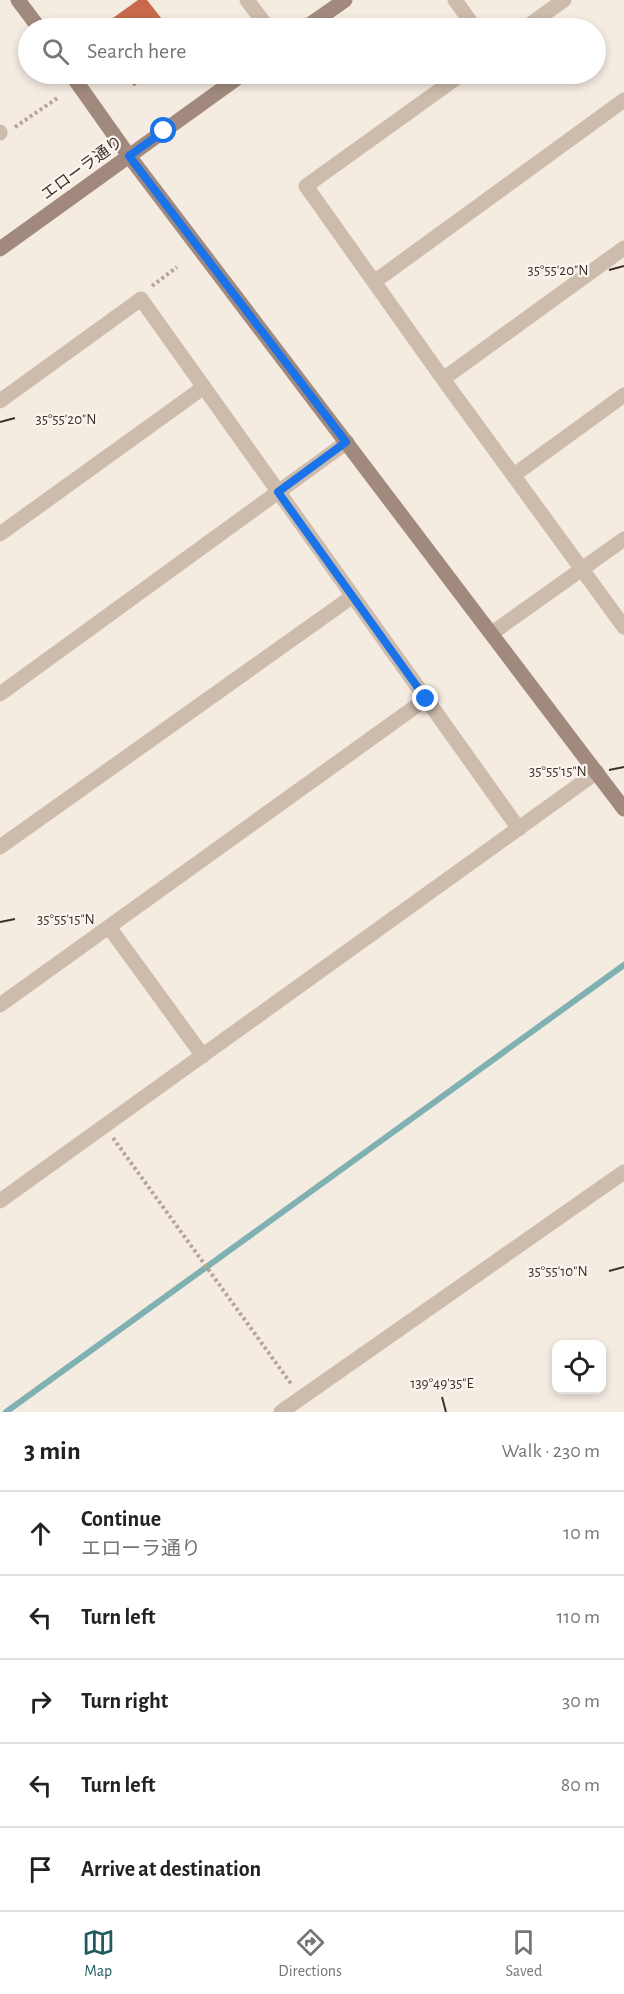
<!DOCTYPE html>
<meta charset="utf-8">
<style>
body{margin:0;font-family:"Alegreya Sans","Noto Sans JP",sans-serif;background:#f6f6f6;color:#222}
.controls{position:absolute;right:18px;bottom:18px;display:grid;overflow:hidden;border-radius:12px;box-shadow:0 3px 9px #0003}
.controls button{width:54px;height:54px;display:grid;place-items:center;padding:0;border:0;border-bottom:2px solid #e0e0e0;background:#fff;color:#222;font:30px sans-serif}
.stop{position:absolute;width:18px;height:18px;margin:-14px;border:4px solid #1a73e8;border-radius:50%;background:#fff}
.stop.end{background:#1a73e8;border-color:#fff;box-shadow:0 2px 6px #0008}
.list{margin:0;padding:0;list-style:none}
h2{display:flex;justify-content:space-between;align-items:center;height:78px;margin:0;padding:0 24px;font-size:26px}
h2 small{font-size:20px;font-weight:400;color:#767676}
.list li{display:grid;grid-template-columns:39px 1fr auto;gap:18px;align-items:center;box-sizing:border-box;height:84px;padding:0 24px;border-top:2px solid #e0e0e0}
.list b{display:block;font-size:22px;white-space:nowrap}
.list p{margin:0;font-size:20px;white-space:nowrap;color:#767676}
.list em{font-size:20px;font-style:normal;color:#767676}
.icon{flex:none;width:33px;height:33px;fill:none;stroke:currentColor;stroke-width:2;stroke-linecap:round;stroke-linejoin:round}
.map{position:relative;flex:none;width:624px;height:1412px;overflow:hidden}
.search{position:absolute;background:#fff;box-shadow:0 3px 9px #0003;left:18px;right:18px;top:18px;height:66px;display:flex;align-items:center;gap:15px;box-sizing:border-box;padding:0 21px;border-radius:33px;color:#767676;font-size:22px}
.sheet{height:498px;background:#fff}
nav{display:flex;justify-content:space-around;align-items:center;box-sizing:border-box;height:84px;border-top:2px solid #e0e0e0;background:#fff;font-size:16px;color:#767676}
nav a{display:grid;justify-items:center;gap:3px}
nav .on{color:#1f5a5e}
.map>svg:first-child{display:block}
.lines{fill:none;stroke-linecap:round;stroke-linejoin:round}
.stream{stroke:#7fb0b2;stroke-width:6}
.building{fill:#c8694b}
.path{stroke:#b9a596;stroke-width:4;stroke-dasharray:3 3;stroke-linecap:butt}
.street{stroke:#cdbbac;stroke-width:15}
.secondary{stroke:#a18a7d;stroke-width:15}
.route{stroke:#1a73e8;stroke-width:8}
.ticks{fill:none;stroke:#3b302b;stroke-width:2}
.labels{text-anchor:middle;dominant-baseline:central;stroke-width:4.5;stroke-linejoin:round;paint-order:stroke}
.street-label{font-size:16px;fill:#3b302b;stroke:#fbf5ee}
.ticks-label{font-size:15px;text-anchor:middle;fill:#3b302b;stroke:#fbf5ee;stroke-width:4.5;stroke-linejoin:round;paint-order:stroke}
</style>
<div class="map">
<svg width="624" height="1412" viewBox="0 0 624 1412">
<rect width="100%" height="100%" fill="#f4ebe1"/>
<g class="lines">
<!-- stream -->
<path class="stream" d="M6,1412L624,965"/>
</g>
<!-- building -->
<path class="building" d="M138,0H147L169,28H99Z
M125,74H151L134,86Z
M152,74H170L158,82Z"/>
<g class="lines">
<!-- path -->
<path class="path" d="M15,127L59,97
M152,286L177,267
M113,1138L292,1385"/>
<!-- street -->
<path class="street" d="M247,0L268,28
M455,0L475,28
M525,28L564,0
M462,74L306,186L443,379L624,627
M0,132V133
M374,282L624,100
M443,379L624,248
M0,401L141,299L519,829
M514,475L624,395
M0,534L204,387
M492,633L624,539
M0,694L347,442
M0,847L353,596
M109,927L203,1056
M0,1005L426,699
M0,1201L597,772
M281,1412L624,1172"/>
<!-- secondary -->
<path class="secondary" d="M18,0L39,28
M305,28L345,0
M71,74L129,156L624,809
M0,249L243,74"/>
</g>
<g class="lines">
<!-- route -->
<path class="route" d="M164,131L129,156L346,442L278,492L426,699"/>
</g>
<!-- ticks -->
<path class="ticks" d="M609,270L624,266M0,422L15,418M609,770L624,767M0,922L15,919M609,1271L624,1267M442,1397L446,1412"/>
<g class="labels">
<!-- street labels -->
<g class="street-label">
<text transform="translate(82 168) rotate(-36)">エローラ通り</text>
</g>
</g>
<g class="ticks-label">
<text x="558" y="275">35°55'20"N</text>
<text x="66" y="424">35°55'20"N</text>
<text x="558" y="776">35°55'15"N</text>
<text x="66" y="924">35°55'15"N</text>
<text x="558" y="1276">35°55'10"N</text>
<text x="442" y="1388">139°49'35"E</text>
</g>
</svg>
<div class="controls">
<button><svg class="icon" aria-label="locate" viewBox="0 0 24 24"><circle cx="12" cy="12" r="6"/><path d="M12 2v4M12 18v4M2 12h4M18 12h4"/></svg></button>
</div>
<div class="stop" style="left:164px;top:131px"></div>
<div class="stop end" style="left:426px;top:699px"></div>
<div class="search"><svg class="icon" aria-label="search" viewBox="0 0 24 24"><circle cx="10" cy="10" r="6"/><path d="M15 15l6 6"/></svg>Search here</div>
</div>
<section class="sheet">
<h2>3 min<small>Walk · 230 m</small></h2>
<ul class="list">
<li><svg class="icon" aria-label="ahead" viewBox="0 0 24 24"><path d="M12 20V5M6 11l6-6 6 6"/></svg><div><b>Continue</b><p>エローラ通り</p></div><em>10 m</em></li>
<li><svg class="icon" aria-label="left" viewBox="0 0 24 24"><path d="M17 20v-9H6M10 6l-5 5 5 5"/></svg><div><b>Turn left</b></div><em>110 m</em></li>
<li><svg class="icon" aria-label="right" viewBox="0 0 24 24"><path d="M7 20v-9h11M14 6l5 5-5 5"/></svg><div><b>Turn right</b></div><em>30 m</em></li>
<li><svg class="icon" aria-label="left" viewBox="0 0 24 24"><path d="M17 20v-9H6M10 6l-5 5 5 5"/></svg><div><b>Turn left</b></div><em>80 m</em></li>
<li><svg class="icon" aria-label="arrive" viewBox="0 0 24 24"><path d="M6 21V4h12l-3 4 3 4H6"/></svg><div><b>Arrive at destination</b></div></li>
</ul>
</section>
<nav>
<a class="on"><svg class="icon" aria-label="map" viewBox="0 0 24 24"><path d="M3 6l6-2 6 2 6-2v14l-6 2-6-2-6 2zM9 4v14M15 6v14"/></svg>Map</a>
<a><svg class="icon" aria-label="directions" viewBox="0 0 24 24"><path d="M12 3l9 9-9 9-9-9zM9 14v-3h6M13 9l2 2-2 2"/></svg>Directions</a>
<a><svg class="icon" aria-label="saved" viewBox="0 0 24 24"><path d="M7 4h10v16l-5-4-5 4z"/></svg>Saved</a>
</nav>
